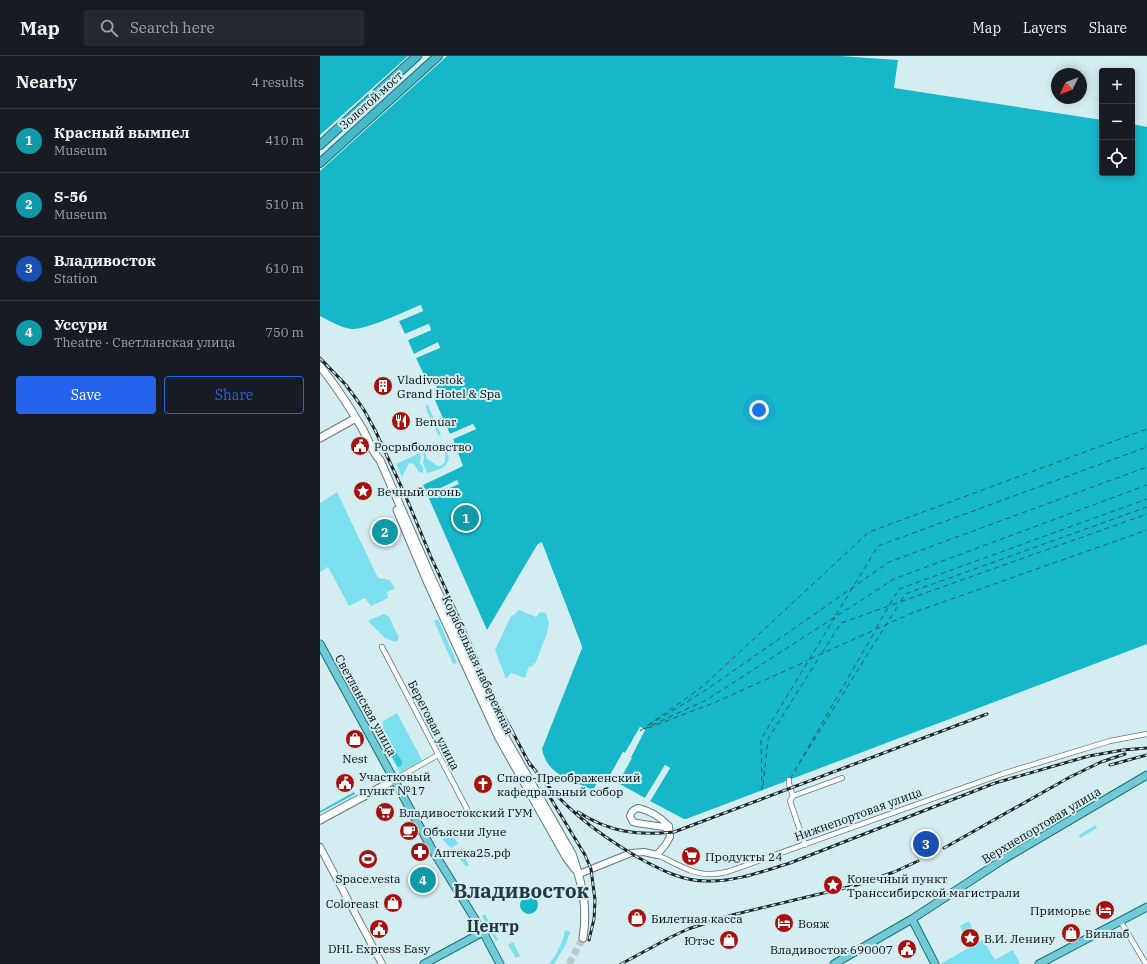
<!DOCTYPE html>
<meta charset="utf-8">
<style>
body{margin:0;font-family:"IBM Plex Serif",serif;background:#242831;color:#f1f3f6}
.controls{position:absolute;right:12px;top:12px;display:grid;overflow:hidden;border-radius:4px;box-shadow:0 2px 10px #0003}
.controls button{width:36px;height:36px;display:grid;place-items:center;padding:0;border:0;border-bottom:1px solid #363941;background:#171b24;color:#f1f3f6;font:20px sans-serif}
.compass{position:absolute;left:731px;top:12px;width:36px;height:36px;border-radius:50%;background:#171b24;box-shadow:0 2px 10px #0003;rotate:227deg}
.you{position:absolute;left:439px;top:354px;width:14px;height:14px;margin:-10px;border:3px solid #fff;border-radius:50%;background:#1a73e8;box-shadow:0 0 0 6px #1a73e833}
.badge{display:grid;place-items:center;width:26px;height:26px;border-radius:50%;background:#2563eb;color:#fff;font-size:13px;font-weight:700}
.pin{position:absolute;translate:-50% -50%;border:2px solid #fff;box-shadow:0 1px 4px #0006}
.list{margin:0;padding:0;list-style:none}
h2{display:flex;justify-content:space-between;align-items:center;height:52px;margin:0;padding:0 16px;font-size:17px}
h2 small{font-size:13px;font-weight:400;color:#9ea1a6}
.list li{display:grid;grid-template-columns:26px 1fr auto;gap:12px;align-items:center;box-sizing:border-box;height:64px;padding:0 16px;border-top:1px solid #363941}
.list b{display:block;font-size:15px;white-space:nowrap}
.list p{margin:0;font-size:13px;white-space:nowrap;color:#9ea1a6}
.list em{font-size:13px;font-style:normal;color:#9ea1a6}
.actions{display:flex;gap:8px;padding:12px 16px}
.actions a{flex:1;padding:9px 0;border:1px solid #2563eb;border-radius:4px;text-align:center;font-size:14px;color:#2563eb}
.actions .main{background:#2563eb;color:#fff}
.icon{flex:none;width:22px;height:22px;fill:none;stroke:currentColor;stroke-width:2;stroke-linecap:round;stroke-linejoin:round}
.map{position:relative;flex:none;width:827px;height:908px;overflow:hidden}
header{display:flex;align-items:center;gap:24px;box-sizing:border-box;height:56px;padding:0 20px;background:#171b24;border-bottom:1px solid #363941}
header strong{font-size:19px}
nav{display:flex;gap:22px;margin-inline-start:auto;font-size:14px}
.search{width:280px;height:36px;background:#242831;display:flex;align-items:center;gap:10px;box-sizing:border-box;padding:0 14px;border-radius:4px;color:#9ea1a6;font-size:15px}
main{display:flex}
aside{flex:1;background:#171b24}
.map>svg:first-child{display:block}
.green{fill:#7bdfee}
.forest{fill:#34c6d9}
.water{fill:#17b7ca}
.pier{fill:#d4edf1}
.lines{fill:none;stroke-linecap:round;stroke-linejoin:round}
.ferry{stroke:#235c64;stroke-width:1;stroke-dasharray:5 4;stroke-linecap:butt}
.secondary-tunnel{stroke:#b5cccf;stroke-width:7;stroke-dasharray:7 3.5;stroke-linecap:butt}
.minor-casing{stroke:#63797d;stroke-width:6}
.tertiary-casing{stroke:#63797d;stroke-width:8}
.secondary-casing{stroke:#63797d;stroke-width:9}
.primary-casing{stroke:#12717d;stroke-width:9}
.trunk-casing{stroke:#12717d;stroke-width:10}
.minor{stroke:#fff;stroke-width:4.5}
.tertiary{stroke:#fff;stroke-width:6}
.secondary{stroke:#fff;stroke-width:7}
.primary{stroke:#74cad4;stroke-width:7}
.trunk{stroke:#46b8c6;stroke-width:8}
.rail-casing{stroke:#1e282a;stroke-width:3}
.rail{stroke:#d4edf1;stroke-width:1.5;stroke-dasharray:4.5;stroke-linecap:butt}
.labels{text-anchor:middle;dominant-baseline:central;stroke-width:4;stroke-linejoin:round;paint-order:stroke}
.street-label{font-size:12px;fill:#060e0f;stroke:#d4edf1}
.poi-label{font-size:12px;fill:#060e0f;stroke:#d4edf1;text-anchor:start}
.district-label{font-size:16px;font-weight:bold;fill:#24383b;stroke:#d4edf1}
.town-label{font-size:20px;font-weight:bold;fill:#24383b;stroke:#d4edf1}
</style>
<header>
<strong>Map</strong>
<div class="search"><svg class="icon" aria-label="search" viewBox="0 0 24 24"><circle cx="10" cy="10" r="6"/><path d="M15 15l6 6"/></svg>Search here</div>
<nav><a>Map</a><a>Layers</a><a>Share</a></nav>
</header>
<main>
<aside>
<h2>Nearby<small>4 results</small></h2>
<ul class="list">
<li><span class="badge" style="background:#0f9aa8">1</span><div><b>Красный вымпел</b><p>Museum</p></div><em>410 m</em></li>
<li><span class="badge" style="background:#0f9aa8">2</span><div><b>S-56</b><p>Museum</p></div><em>510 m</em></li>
<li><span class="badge" style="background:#1a4fb4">3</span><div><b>Владивосток</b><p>Station</p></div><em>610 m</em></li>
<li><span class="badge" style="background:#0f9aa8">4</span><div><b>Уссури</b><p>Theatre · Светланская улица</p></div><em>750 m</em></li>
</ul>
<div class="actions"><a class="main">Save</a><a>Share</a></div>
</aside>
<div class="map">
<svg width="827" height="908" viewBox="0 0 827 908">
<rect width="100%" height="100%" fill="#d4edf1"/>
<!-- green -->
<path class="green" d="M107,347L121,379L119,380L107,356L106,351Z
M124,389L129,403C126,413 117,414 107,417L103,407L104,401L103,398L105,397L108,404L111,405L117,410H121L125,406V398L121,390Z
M100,397L101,401L100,407L103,412V417L99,416L94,408L89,407L82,421L76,408Z
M17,436L58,522L70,524L75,533L71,534L67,536L68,542L51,550L45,542L29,550L8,511L0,516V447Z
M199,554L216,561L220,556L226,557L229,567L227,577L215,608L213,607L212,611L209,610L205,622L191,617L186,623L175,594L191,560L194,559Z
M64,558L69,561L79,582L76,586L65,582L49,566V564Z
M118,563L137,607L133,608L114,565Z
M77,657L102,704L80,717L57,674L64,670L62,666Z
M776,769L777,772L760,782L759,779Z
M132,778L138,788L131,792L122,783Z
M140,793L149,809L146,810L134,797Z
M165,858L178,884L176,885L162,860Z
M649,865L652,871L643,876L640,870Z
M245,874L250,876L245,890L234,908H229C237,898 243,886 245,874Z
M663,884L675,904L693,894L700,908H622V907Z
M193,886L200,900L196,902L188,889Z"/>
<!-- forest -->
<path class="forest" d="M60,680H63L82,705L81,710L78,711Z
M34,736L35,738L0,757V755Z"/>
<!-- water -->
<path class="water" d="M0,0H520L578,4L574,32L782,64V117H812V68L827,71V588L366,763H364L330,745L350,712L345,709L325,742L298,727L312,702L310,701L325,673L320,671L305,697L303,696L289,721L281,719L273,734C251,724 227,719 222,693L262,592L261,588L222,487L217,489L167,574L103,429L143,410L133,383L156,373L153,368L130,378L114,342L120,339L114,325L108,327L96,302L120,291L117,287L94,298L88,284L111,274L108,268L85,278L79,265L103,255L100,249C86,255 46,274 32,273C21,272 10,265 0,260Z
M200 849a9 9 0 1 1 18 0a9 9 0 1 1-18 0Z"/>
<!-- pier -->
<path class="pier" d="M88,0H127L0,115V79Z
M101,249L103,255L79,265V264L101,254L100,252L78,262L77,260Z
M109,268L111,274L88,284L87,282L109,273L108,271L86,280L85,278Z
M118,286L120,292L96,302L95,301L117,291V289L95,299L94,298Z
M153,368L156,373L133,383L132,381L153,372L152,371L131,380L130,378Z
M137,424L139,428L109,441L108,438Z
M221,486L222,487L261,588L262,592L259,598L258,596L260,592L259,589L221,488L218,492L217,489Z
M320,671L325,674L298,727L297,726L309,703L308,700L322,674L321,673L307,698H304L291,722L289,721L303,696L305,697Z
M345,709L350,712L330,745L329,744L347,713L345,711L327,743L325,742Z"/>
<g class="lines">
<!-- ferry -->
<path class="ferry" d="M581,545L585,538L827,451
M516,559L558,490L827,391
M556,572L579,533L827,443
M502,597L521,567L827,458
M490,603L592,557L827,474
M329,669L386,634L569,506L827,411
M328,672L396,646L487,605
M324,673L388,643L574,523L827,429
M320,675L382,631L549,476L827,373
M479,708L579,548
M470,723L555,575
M443,729L448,683L500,600
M442,734L441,683L515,561"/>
<!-- secondary-tunnel -->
<path class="secondary-tunnel" d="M249,908L263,882"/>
<!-- minor casing -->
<g class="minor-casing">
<path id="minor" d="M62,591L148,755
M74,724L118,699
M469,724V728L473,740
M485,789L470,745L473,740L522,722
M337,799C354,806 372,819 391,818C396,818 402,817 407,816L682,718L790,685L827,678
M801,866L826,908"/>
</g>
<!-- tertiary casing -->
<g class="tertiary-casing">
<path id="tertiary" d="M0,791L62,908
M259,818L311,797L324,796L337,799L346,788L350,781L349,770C341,762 329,754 318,752C313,754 312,755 310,760L313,766L317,767L344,771L349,775"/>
</g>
<!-- secondary casing -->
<g class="secondary-casing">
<path id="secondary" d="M0,310C16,330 29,350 42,372C48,383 52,396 60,404L112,523L184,679L252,798C262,827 268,851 263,882
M0,382L36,362
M77,454L107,525L179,682L246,801L255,813
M0,764L74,724"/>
</g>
<!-- primary casing -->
<g class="primary-casing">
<path id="primary" d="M0,588L113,795L163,876L180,908
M592,863L615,908
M104,908L163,876
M514,908L592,863L684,803L827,719
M719,908L827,851"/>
</g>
<!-- trunk casing -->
<g class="trunk-casing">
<path id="trunk" d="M0,89L97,0
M0,107L118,0"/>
</g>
<!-- minor -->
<use href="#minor" class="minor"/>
<!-- tertiary -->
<use href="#tertiary" class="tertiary"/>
<!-- secondary -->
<use href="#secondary" class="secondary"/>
<!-- primary -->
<use href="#primary" class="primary"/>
<!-- trunk -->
<use href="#trunk" class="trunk"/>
<!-- rail casing -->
<g class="rail-casing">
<path id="rail" d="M0,302L26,329L37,344L44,354L55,374L86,441L111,501L148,582L171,635L210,709
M208,705C240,749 273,775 319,802C341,814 362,825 387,825C415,826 444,815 470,807L675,727L769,700L803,694L827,692
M790,709L827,699
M228,738L265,799L271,813L275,844L274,863L269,884
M258,756C289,776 318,780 354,776L667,658
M624,792L750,721L781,706L805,698
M301,908L351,881L368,873L412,859L537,829L574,816L598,805"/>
</g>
<!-- rail -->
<use href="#rail" class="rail"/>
</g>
<!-- icons -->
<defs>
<g id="building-disc" transform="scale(1)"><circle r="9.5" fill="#a61110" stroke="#d4edf1"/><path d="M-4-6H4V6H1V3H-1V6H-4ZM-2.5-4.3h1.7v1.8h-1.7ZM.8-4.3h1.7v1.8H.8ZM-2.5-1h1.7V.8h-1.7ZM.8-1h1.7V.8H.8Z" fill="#fff"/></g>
<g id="restaurant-disc" transform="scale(1)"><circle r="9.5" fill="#a61110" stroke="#d4edf1"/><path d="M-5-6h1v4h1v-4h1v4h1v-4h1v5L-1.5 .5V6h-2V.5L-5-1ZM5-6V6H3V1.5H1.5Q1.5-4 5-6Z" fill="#fff"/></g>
<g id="civic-disc" transform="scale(1)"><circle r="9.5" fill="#a61110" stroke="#d4edf1"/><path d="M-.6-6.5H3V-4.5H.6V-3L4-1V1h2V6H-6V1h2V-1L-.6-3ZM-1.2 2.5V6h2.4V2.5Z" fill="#fff"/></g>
<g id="sight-disc" transform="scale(1)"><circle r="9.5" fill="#a61110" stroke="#d4edf1"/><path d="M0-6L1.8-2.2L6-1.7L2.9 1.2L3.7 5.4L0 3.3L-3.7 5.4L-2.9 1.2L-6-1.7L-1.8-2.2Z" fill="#fff"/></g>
<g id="shop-disc" transform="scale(1)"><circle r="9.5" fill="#a61110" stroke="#d4edf1"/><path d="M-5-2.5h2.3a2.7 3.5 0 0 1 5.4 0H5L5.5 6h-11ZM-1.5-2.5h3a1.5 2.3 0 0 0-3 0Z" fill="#fff"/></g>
<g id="church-disc" transform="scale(1)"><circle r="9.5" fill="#a61110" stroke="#d4edf1"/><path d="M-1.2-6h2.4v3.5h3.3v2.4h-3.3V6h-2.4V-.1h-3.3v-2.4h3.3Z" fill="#fff"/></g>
<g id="supermarket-disc" transform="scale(1)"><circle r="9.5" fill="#a61110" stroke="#d4edf1"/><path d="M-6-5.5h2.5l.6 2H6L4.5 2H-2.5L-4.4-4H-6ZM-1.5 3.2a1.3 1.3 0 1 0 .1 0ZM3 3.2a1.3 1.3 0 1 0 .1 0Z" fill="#fff"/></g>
<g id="cafe-disc" transform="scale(1)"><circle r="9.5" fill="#a61110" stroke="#d4edf1"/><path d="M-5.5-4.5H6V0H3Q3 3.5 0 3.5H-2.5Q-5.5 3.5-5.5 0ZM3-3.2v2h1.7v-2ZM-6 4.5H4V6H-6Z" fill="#fff"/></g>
<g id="pharmacy-disc" transform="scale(1)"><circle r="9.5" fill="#a61110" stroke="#d4edf1"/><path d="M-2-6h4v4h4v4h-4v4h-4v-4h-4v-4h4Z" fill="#fff"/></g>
<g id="stadium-disc" transform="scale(1)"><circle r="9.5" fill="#a61110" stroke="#d4edf1"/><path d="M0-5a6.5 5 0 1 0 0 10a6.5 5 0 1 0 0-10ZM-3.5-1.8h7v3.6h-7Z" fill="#fff"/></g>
<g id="hotel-disc" transform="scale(1)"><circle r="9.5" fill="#a61110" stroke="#d4edf1"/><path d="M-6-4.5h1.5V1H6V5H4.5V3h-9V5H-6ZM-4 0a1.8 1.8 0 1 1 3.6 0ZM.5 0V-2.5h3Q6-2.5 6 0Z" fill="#fff"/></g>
</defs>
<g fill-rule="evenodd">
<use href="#building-disc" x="63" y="330"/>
<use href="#restaurant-disc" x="81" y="365"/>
<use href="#civic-disc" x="40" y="390"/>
<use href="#sight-disc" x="43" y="435"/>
<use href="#shop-disc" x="35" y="683"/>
<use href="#civic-disc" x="25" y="727"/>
<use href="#church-disc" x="163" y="728"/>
<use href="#supermarket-disc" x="65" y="756"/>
<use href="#cafe-disc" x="89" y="775"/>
<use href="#pharmacy-disc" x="100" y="796"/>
<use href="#supermarket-disc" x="371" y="800"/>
<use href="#stadium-disc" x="48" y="803"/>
<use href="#sight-disc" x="513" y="829"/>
<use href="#shop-disc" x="73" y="847"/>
<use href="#hotel-disc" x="785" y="854"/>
<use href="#shop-disc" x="317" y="862"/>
<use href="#hotel-disc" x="464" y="867"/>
<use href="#civic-disc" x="59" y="873"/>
<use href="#shop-disc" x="751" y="877"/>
<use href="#sight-disc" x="650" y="882"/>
<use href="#shop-disc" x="409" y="884"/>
<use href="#civic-disc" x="587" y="893"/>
</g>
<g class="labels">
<!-- street labels -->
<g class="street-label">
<text transform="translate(51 44) rotate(-42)">Золотой мост</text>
<text transform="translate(158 609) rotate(65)">Корабельная набережная</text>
<text transform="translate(46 649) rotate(61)">Светланская улица</text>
<text transform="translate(114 669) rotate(63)">Береговая улица</text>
<text transform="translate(538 758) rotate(-20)">Нижнепортовая улица</text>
<text transform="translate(721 769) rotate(-31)">Верхнепортовая улица</text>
</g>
<!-- poi labels -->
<g class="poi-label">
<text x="77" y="323">Vladivostok<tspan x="77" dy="14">Grand Hotel &amp; Spa</tspan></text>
<text x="95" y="365">Benuar</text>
<text x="54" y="390">Росрыболовство</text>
<text x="57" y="435">Вечный огонь</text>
<text x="35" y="702" text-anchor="middle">Nest</text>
<text x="39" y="720">Участковый<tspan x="39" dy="14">пункт №17</tspan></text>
<text x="177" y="721">Спасо-Преображенский<tspan x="177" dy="14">кафедральный собор</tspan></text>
<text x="79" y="756">Владивостокский ГУМ</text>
<text x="103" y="775">Объясни Луне</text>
<text x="114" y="796">Аптека25.рф</text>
<text x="385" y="800">Продукты 24</text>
<text x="48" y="822" text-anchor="middle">Space.vesta</text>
<text x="527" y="822">Конечный пункт<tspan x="527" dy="14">Транссибирской магистрали</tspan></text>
<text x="59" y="847" text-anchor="end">Coloreast</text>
<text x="771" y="854" text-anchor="end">Приморье</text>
<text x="331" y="862">Билетная касса</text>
<text x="478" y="867">Вояж</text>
<text x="765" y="877">Винлаб</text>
<text x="664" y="882">В.И. Ленину</text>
<text x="395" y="884" text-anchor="end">Ютэс</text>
<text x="59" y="892" text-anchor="middle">DHL Express Easy</text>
<text x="573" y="893" text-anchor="end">Владивосток 690007</text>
</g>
<!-- district labels -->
<g class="district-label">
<text x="173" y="870">Центр</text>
</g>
<!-- town labels -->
<g class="town-label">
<text x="201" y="834">Владивосток</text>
</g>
</g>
</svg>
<div class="controls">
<button>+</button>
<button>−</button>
<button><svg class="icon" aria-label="locate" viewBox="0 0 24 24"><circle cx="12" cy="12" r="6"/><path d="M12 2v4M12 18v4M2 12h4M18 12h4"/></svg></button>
</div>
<svg class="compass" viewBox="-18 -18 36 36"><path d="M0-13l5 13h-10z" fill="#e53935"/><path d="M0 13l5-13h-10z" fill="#9ea1a6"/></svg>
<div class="you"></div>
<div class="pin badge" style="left:146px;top:462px;background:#0f9aa8">1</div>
<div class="pin badge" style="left:65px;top:476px;background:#0f9aa8">2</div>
<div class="pin badge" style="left:606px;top:788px;background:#1a4fb4">3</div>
<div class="pin badge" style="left:103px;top:824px;background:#0f9aa8">4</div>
</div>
</main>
